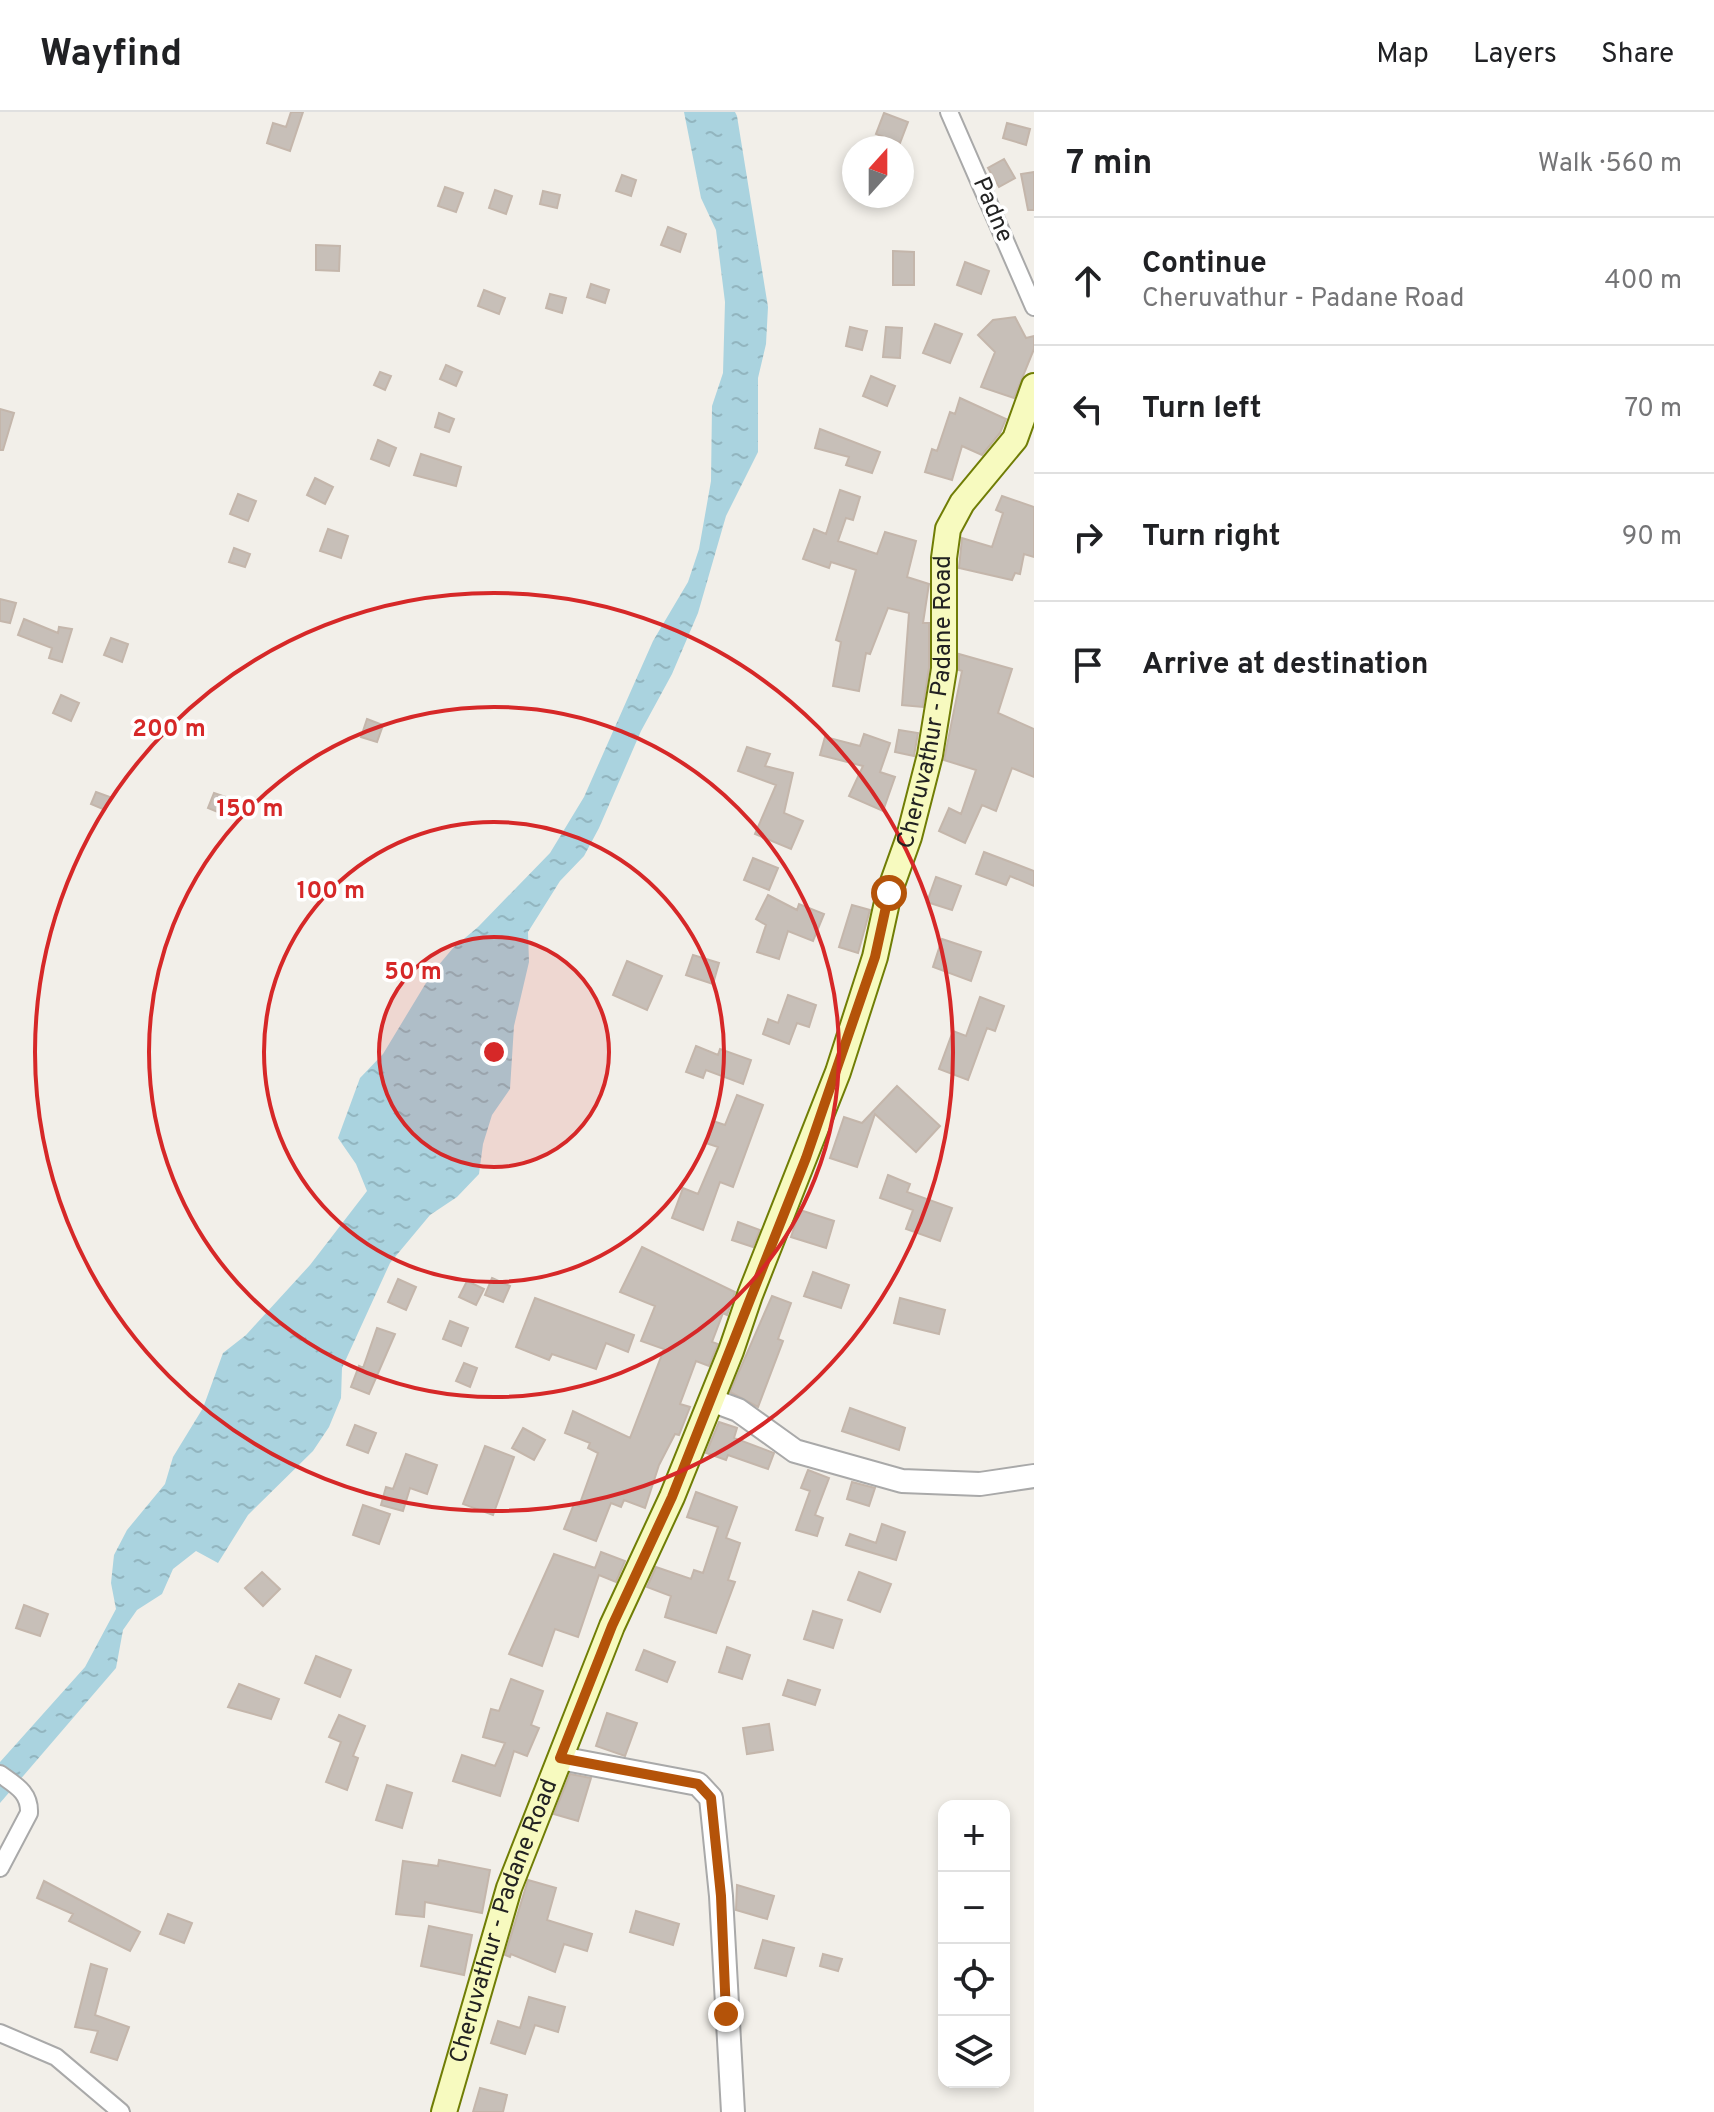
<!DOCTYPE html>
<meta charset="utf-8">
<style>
body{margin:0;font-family:Overpass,sans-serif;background:#f2f2f2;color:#202124}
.controls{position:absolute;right:24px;bottom:24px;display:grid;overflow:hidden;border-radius:16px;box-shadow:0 4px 12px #0003}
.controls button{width:72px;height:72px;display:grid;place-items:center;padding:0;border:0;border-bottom:2px solid #e0e0e0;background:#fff;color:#202124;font:40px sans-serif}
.compass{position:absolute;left:842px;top:24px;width:72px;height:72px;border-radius:50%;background:#fff;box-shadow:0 4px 12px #0003;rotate:21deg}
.stop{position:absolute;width:24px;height:24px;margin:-18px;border:6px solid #b45309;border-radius:50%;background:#fff}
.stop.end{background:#b45309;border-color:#fff;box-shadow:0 2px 8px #0008}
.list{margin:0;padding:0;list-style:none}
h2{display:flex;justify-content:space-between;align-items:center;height:104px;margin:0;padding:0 32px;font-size:34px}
h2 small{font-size:26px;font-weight:400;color:#757577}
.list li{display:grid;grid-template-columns:52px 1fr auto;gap:24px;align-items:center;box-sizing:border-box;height:128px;padding:0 32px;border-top:2px solid #e0e0e0}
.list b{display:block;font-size:30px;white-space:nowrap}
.list p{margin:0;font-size:26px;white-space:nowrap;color:#757577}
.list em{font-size:26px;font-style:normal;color:#757577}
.icon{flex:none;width:44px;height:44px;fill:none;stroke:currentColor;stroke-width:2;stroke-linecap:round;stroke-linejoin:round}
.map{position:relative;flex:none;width:1034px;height:2000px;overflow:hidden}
header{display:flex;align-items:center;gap:48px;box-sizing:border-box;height:112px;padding:0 40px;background:#fff;border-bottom:2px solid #e0e0e0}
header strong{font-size:38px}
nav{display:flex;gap:44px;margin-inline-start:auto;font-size:28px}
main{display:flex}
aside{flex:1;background:#fff}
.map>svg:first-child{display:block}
.water{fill:url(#water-ripples)}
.building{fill:#c7bfb8;stroke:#c4b6ab;stroke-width:2}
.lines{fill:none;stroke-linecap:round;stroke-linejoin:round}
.minor-casing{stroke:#a9a9a9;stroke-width:20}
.tertiary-casing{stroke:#a9a9a9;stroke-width:26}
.secondary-casing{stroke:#707d05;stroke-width:28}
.minor{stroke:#fff;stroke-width:16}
.tertiary{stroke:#fff;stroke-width:22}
.secondary{stroke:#f7fabf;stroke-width:24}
.route{stroke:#b45309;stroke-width:10}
.ring{fill:none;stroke:#d62828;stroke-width:4}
.labels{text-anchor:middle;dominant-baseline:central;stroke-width:7;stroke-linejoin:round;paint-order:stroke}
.street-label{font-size:24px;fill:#222;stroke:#fff}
.centre{fill:#d62828;stroke:#fff;stroke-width:4}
.ring-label{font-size:24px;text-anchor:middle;font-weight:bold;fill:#d62828;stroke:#fff;stroke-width:7;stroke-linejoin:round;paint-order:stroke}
</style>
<header>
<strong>Wayfind</strong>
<nav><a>Map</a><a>Layers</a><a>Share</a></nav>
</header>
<main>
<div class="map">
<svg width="1034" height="2000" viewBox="0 0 1034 2000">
<defs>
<pattern id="water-ripples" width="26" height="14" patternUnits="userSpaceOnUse" patternTransform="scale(2)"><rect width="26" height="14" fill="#aad3df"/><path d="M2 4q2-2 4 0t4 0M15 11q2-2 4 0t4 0" fill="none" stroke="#92b5bf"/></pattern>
</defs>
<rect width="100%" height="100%" fill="#f2efe9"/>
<!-- water -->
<path class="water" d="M684,0H735L737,4L768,195L766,232L758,266V340L726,404L698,501L672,562L641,619L599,716L584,744L560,769L528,820L529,850L514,914L510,977L492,1003L483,1032L479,1062L457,1085L430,1103L390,1151L342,1256L341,1286L329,1315L313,1339L248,1403L218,1451L196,1439L173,1457L162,1482L137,1498L123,1518L116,1556L0,1691V1650L85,1555L116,1497L111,1471L114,1443L127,1418L165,1372L173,1345L203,1296L223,1241L246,1223L310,1153L367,1079L356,1052L338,1026L360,966L383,942L432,861L453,836L478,815L550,741L584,685L653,529L688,470L699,437L711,369L712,294L723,261L725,190L716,118L701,86Z"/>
<!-- building -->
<path class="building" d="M291,0H303L290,39L267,31L273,11L286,15Z
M884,1L908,10L900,31L876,22Z
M1007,11L1030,17L1026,33L1003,26Z
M1004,47L1015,66L999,75L988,56Z
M1034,60V98H1028L1021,62Z
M622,63L636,68L631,84L616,79Z
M445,75L463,81L456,100L438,94Z
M495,78L512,84L506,102L489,96Z
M543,79L560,83L557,96L540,92Z
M668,115L686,122L680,140L661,133Z
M316,133L340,134L339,159L316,158Z
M893,139L914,140V173H893Z
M965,150L989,159L981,182L957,173Z
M591,172L609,178L605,191L587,185Z
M484,178L505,186L499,202L478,194Z
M550,182L566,186L562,201L546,196Z
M1015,205L1026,226L1034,224V237L1014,286L981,275L995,240L978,223L993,208Z
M935,212L962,222L950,251L923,241Z
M850,215L867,219L862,238L846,234Z
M886,215L902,216L900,246L883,245Z
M446,253L462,260L456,274L440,267Z
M380,260L391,264L385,278L374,273Z
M871,264L895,274L887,294L863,284Z
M960,286L1006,307L1000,321L982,343L962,334L952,368L925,360L932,337L937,339L950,300L955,302Z
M0,297L14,301L3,338H0Z
M439,301L454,307L449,320L435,315Z
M820,317L880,340L872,361L846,353L849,345L815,336Z
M378,328L396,336L389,354L371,347Z
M421,342L461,355L456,374L414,363Z
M315,366L333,375L325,392L307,383Z
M840,378L860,385L853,408L846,406L838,429L877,442L885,420L916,429L907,465L929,472L923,511H929V556L923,595L902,593L909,501L888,496L870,542L866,541L859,579L833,574L841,530L836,528L856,458L831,450L829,456L803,447L814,417L826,422Z
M238,382L256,389L248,409L230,402Z
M1002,384L1034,395V445L1024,442L1020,462L1015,461L1012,468L959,456L962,426L992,435L1003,401L996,398Z
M328,417L348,424L341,446L320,439Z
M234,436L250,442L245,455L229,450Z
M0,487L16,491L10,511L0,509Z
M24,507L58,521L59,515L72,517L62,550L49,546L52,536L18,523Z
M111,526L128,532L122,550L104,543Z
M959,542L1012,557L998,601L1034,617V665L1012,656L996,699L982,693L965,731L939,719L949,696L961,702L976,658L944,648L962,559L959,558Z
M61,583L79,591L71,609L53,601Z
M367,607L383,613L377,630L361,625Z
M899,618L918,621L914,644L895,640Z
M864,622L890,631L880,660L895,665L883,699L849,684L863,654L820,643L825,625L860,634Z
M747,635L770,642L765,654L793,661L784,701L803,709L791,737L755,722L776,673L738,659Z
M96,680L110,685L105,698L91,692Z
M214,681L226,685L220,701L208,696Z
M984,740L1034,759V774L1010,764L1006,773L976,762Z
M753,746L778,756L769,778L744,768Z
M936,765L961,774L952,798L927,790Z
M768,783L797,798L799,792L824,802L813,829L788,819L779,847L757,840L766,813L756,807Z
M852,793L870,798L858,841L839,835Z
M942,827L981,840L971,869L933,855Z
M693,843L719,851L713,872L686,863Z
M627,849L662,864L647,898L613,883Z
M788,883L816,893L809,915L797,911L789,932L763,922L768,907L778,911Z
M980,885L1004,894L995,919L987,916L968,968L939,957L953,919L966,924Z
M696,934L718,943L720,937L751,948L743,972L706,958L703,966L686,960Z
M897,974L940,1014L916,1040L875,1002L857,1055L830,1046L844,1005L862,1011Z
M737,983L763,993L733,1075L720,1070L703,1118L672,1106L683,1076L698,1082L718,1035L706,1031L713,1009L725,1013Z
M888,1063L910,1072L907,1080L952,1096L940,1129L906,1117L913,1098L880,1086Z
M800,1098L834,1109L826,1136L791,1125Z
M738,1110L760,1118L753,1135L732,1128Z
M642,1135L735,1180L727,1203L723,1201L712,1230L718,1232L709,1254L696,1249L680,1292L690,1295L679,1323L675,1322L659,1353L645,1396L624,1388L621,1395L611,1391L596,1429L564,1417L574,1392L579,1394L598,1341L588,1336L590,1331L565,1321L573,1299L630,1326L664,1237L641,1229L655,1194L620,1180Z
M813,1160L849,1173L841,1196L804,1184Z
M492,1166L510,1174L503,1190L485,1183Z
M398,1167L416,1175L406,1198L388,1190Z
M467,1169L484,1177L476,1193L459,1185Z
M772,1184L791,1191L778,1227L783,1229L758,1295L730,1280Z
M535,1186L634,1223L628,1240L606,1231L596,1257L552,1242L549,1248L516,1235Z
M900,1186L945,1198L939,1222L894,1211Z
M450,1209L468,1216L461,1234L443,1227Z
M377,1216L395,1222L369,1282L351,1275L359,1254L363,1256Z
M464,1251L477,1256L470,1275L456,1269Z
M850,1296L905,1316L899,1338L842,1319Z
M719,1310L737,1316L734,1326L774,1341L768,1357L728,1343L726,1348L706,1341Z
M355,1313L376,1321L368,1341L347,1333Z
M523,1316L545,1328L534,1348L512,1336Z
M485,1334L514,1345L493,1403L463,1392Z
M406,1342L437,1353L427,1382L410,1376L403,1399L381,1393L386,1375L393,1377Z
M808,1358L829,1366L815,1403L823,1406L817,1424L796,1418L810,1379L801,1376Z
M852,1370L875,1376L869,1394L847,1387Z
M696,1380L737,1395L726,1426L740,1431L728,1468L735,1470L716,1521L665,1505L671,1484L647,1475L656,1455L691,1467L694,1458L703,1461L718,1415L687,1405Z
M363,1393L390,1402L379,1432L353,1423Z
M882,1412L905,1420L896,1448L846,1433L850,1422L876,1431Z
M601,1440L625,1449L616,1470L599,1463L578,1525L555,1517L542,1554L509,1542L554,1442L595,1456Z
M262,1460L280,1477L263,1494L245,1476Z
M859,1460L891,1472L880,1500L848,1488Z
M24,1493L48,1502L40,1524L16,1516Z
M813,1499L842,1508L833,1536L804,1527Z
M727,1535L750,1543L742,1567L719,1560Z
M644,1538L675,1550L667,1570L636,1558Z
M316,1544L351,1558L340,1585L305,1571Z
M511,1567L543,1579L531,1613L539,1616L527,1644L514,1639L500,1684L453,1669L462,1643L495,1654L505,1631L483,1625L491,1597L499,1599Z
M788,1568L820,1578L815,1593L783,1583Z
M239,1572L279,1587L271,1607L228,1595Z
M607,1601L637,1611L625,1644L596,1634Z
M339,1603L365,1614L353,1644L358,1646L347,1678L326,1670L341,1630L329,1625Z
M769,1612L773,1638L747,1642L743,1616Z
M570,1662L591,1666L578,1709L554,1702Z
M387,1673L412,1681L402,1716L376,1708Z
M439,1748L490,1758L482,1801L425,1790L424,1805L396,1802L403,1749L438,1754Z
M528,1768L556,1776L547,1808L592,1822L587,1839L564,1832L555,1860L511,1842L510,1845L505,1843Z
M44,1769L140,1820L130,1839L69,1809L73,1802L37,1786Z
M737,1773L774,1784L767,1807L736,1798Z
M636,1799L679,1812L673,1833L630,1820Z
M168,1802L192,1811L184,1831L160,1822Z
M429,1814L472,1823L464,1863L421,1854Z
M763,1828L794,1836L786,1864L755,1856Z
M823,1842L842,1847L838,1859L820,1854Z
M91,1852L107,1857L95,1903L129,1915L117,1948L91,1940L98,1919L75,1915Z
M529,1885L565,1895L558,1920L535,1913L525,1942L491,1931L498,1909L520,1916Z
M480,1976L507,1983L503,2000H473Z"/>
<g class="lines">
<!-- minor casing -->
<g class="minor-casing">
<path id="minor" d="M949,0L1034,195
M0,1662C15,1673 30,1680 29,1701L0,1756
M0,1921L56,1945L121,2000"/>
</g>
<!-- tertiary casing -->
<g class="tertiary-casing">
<path id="tertiary" d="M711,1288L738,1298L795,1339L902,1369L980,1372L1034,1364
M560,1646L698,1672L711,1686L721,1784L733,2000"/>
</g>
<!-- secondary casing -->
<g class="secondary-casing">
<g id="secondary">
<path id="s1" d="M444,2000L509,1776L612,1514L672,1385L731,1239L750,1183L838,960L875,845L889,781L909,725L930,643L944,557V446L948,417L962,391L1015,327L1034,274"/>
</g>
</g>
<!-- minor -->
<use href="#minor" class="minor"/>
<!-- tertiary -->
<use href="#tertiary" class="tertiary"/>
<!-- secondary -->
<use href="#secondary" class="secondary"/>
</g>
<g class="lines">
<!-- route -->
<path class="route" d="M726,1902L721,1784L711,1686L698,1672L560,1646L612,1514L672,1385L806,1046L875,845L889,781"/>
</g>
<!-- distance rings -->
<circle cx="494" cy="940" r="115" fill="#d62828" fill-opacity=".12"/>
<g class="ring">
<circle cx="494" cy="940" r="115"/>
<circle cx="494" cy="940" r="230"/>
<circle cx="494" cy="940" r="345"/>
<circle cx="494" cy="940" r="459"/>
</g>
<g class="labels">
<!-- street labels -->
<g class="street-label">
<text transform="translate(992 98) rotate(67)">Padne</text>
<text stroke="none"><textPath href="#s1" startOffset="1496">Cheruvathur - Padane Road</textPath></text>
<text stroke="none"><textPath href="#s1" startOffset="200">Cheruvathur - Padane Road</textPath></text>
</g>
</g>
<circle cx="494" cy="940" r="12" class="centre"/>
<g class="ring-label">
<text x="169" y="624">200 m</text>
<text x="250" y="704">150 m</text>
<text x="331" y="786">100 m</text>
<text x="413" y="867">50 m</text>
</g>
</svg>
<div class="controls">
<button>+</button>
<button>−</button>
<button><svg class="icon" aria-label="locate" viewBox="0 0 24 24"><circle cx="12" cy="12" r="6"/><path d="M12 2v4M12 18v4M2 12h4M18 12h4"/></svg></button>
<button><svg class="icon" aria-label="layers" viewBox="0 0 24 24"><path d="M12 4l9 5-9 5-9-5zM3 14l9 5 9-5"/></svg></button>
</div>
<svg class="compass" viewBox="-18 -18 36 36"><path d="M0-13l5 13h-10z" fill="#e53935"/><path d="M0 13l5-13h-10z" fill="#757577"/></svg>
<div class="stop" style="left:889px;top:781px"></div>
<div class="stop end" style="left:726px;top:1902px"></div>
</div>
<aside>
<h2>7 min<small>Walk · 560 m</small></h2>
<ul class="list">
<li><svg class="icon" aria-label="ahead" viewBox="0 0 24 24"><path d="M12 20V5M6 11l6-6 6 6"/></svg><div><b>Continue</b><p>Cheruvathur - Padane Road</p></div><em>400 m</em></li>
<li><svg class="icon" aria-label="left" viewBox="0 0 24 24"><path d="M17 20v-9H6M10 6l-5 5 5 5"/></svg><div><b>Turn left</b></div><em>70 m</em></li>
<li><svg class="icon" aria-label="right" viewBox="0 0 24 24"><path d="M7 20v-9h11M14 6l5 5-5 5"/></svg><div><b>Turn right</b></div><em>90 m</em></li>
<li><svg class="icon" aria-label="arrive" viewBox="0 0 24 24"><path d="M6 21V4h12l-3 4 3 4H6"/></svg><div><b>Arrive at destination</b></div></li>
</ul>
</aside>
</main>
